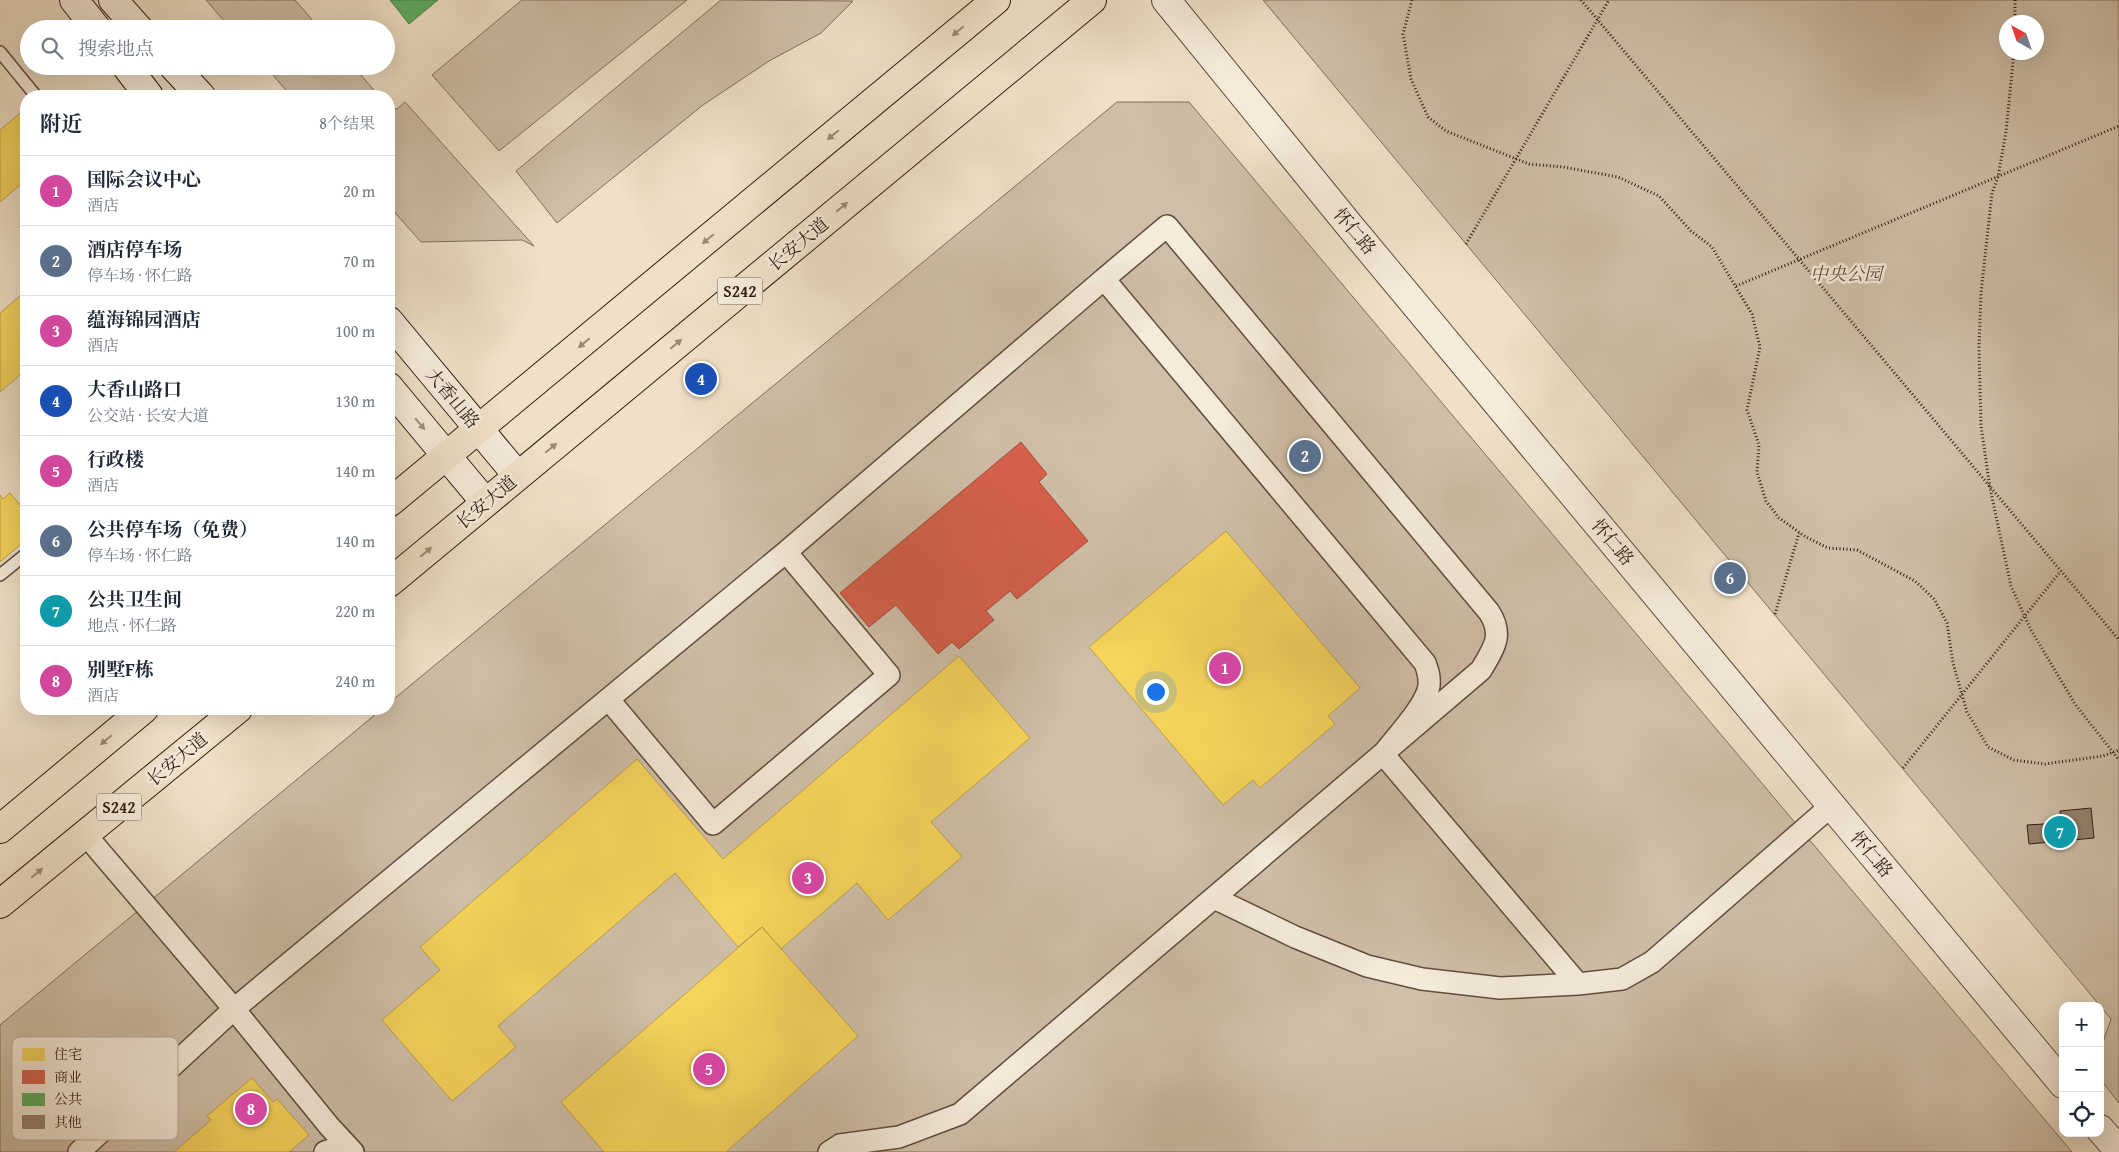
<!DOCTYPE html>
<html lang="zh">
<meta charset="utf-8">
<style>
body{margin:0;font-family:"Gentium Book Plus","Noto Serif SC",serif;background:#f2f2f3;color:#1f2937}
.controls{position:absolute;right:15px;bottom:15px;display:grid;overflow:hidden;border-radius:10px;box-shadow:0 5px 20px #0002}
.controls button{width:45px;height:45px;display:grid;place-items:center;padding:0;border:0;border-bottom:1px solid #e0e1e3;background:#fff;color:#1f2937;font:25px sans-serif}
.compass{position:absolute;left:1999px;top:15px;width:45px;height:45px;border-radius:50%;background:#fff;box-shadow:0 5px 20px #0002;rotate:320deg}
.you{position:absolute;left:1155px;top:691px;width:18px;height:18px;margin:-12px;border:4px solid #fff;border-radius:50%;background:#1a73e8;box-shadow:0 0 0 8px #1a73e833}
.badge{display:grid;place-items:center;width:32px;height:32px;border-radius:50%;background:#8f2418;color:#fff;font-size:16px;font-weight:700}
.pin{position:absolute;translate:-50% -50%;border:2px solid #fff;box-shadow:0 1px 5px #0006}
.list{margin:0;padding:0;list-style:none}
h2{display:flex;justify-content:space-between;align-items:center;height:65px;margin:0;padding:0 20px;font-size:21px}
h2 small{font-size:16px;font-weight:400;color:#747a83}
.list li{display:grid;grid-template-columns:32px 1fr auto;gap:15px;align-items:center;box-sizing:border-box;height:70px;padding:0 20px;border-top:1px solid #e0e1e3}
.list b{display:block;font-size:19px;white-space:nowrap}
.list p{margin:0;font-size:16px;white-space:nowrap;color:#747a83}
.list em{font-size:16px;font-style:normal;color:#747a83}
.icon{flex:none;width:28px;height:28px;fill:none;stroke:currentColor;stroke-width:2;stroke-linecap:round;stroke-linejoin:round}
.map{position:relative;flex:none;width:2119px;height:1152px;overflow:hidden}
.search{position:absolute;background:#fff;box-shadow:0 5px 20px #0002;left:20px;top:20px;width:375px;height:55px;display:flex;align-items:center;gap:12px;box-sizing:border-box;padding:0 18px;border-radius:28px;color:#747a83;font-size:19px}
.panel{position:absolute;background:#fff;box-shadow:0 5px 20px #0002;left:20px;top:90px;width:375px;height:625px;border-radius:20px}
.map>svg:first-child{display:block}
.green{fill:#cfbfa8;stroke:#806e5c;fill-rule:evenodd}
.homes{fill:#f6d55c;stroke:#bb9e46}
.shops{fill:#d6604d;stroke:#a54c3b}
.public{fill:#5aae61;stroke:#4e8249}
.building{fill:#948270;stroke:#321c11}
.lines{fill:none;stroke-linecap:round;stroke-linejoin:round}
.service-casing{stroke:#614d3e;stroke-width:14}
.minor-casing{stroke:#614d3e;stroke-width:24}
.tertiary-casing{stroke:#614d3e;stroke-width:30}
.secondary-casing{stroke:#321c11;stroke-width:30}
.primary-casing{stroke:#321c11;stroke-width:30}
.path{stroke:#321c11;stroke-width:3;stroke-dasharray:1 2.5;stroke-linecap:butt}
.service{stroke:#f5ebdb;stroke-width:11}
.minor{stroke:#f5ebdb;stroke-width:21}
.tertiary{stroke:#f5ebdb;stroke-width:28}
.secondary{stroke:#f5ebdb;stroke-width:28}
.primary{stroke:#efe0c7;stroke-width:28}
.oneway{fill:#9a8875}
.oneway2{fill:#9d8e80}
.labels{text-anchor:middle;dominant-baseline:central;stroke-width:5;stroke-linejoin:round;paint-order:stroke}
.shield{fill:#f5ebdb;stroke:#6c5a4e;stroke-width:1}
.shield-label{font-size:16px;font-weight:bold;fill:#321c11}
.street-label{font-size:18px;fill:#321c11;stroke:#f5ebdb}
.park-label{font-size:18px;font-style:italic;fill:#614d3e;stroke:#f5ebdb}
.key{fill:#f5ebdb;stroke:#baad9e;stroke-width:1}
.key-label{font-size:14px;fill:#321c11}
</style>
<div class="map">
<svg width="2119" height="1152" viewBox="0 0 2119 1152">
<rect width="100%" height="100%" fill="#efe0c7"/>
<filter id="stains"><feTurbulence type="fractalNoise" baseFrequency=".004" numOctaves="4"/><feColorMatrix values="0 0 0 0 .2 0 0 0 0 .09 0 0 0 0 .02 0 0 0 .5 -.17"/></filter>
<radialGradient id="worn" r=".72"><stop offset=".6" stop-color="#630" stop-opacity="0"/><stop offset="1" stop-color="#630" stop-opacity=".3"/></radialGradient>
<!-- green -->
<path class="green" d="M206,0H295L320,29H231Z
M522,0H687L499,151L432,75Z
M721,0L853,1L821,33L769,61L703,105L557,223L516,171Z
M1263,0H2119V1103L2100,1079V1050L2111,1019ZM2006,22H2036V52H2006Z
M265,66H353L379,96H291Z
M405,102L534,246L522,240L421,242L389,206V108L397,109Z
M1117,102H1189L2072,1152H0V1025L382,709H389V703Z"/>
<!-- homes -->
<path class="homes" d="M25,109L26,180L0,202V130Z
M26,291V370L0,392V313Z
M10,493L26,512V540L0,562V495L3,499Z
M1226,531L1360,688L1328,716L1335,724L1260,788L1253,780L1223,805L1089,647Z
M959,656L1030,738L931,822L962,857L888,920L857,883L781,949L762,927L738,947L675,873L498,1026L516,1047L452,1101L382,1020L440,970L420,947L637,759L723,859Z
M762,927L858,1036L726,1152H604L561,1102Z
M252,1078L273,1102L277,1099L309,1135L289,1152H174L211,1120L207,1116Z"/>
<!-- shops -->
<path class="shops" d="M1021,442L1047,474L1039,482L1088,541L1017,599L1010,591L986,611L994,620L959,649L952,642L938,654L896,605L869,627L840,593Z"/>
<!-- public -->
<path class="public" d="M390,0H438L409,24Z"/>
<!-- building -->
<path class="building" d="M2091,808L2094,838L2029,844L2027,825L2061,823L2060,811Z"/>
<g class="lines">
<!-- service casing -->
<g class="service-casing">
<path id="service" d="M0,52L36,96
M0,575L26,554"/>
</g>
<!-- minor casing -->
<g class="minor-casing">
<path id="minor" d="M609,700L713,824L889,675L786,552
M1383,754L1578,984
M85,834L234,1009L329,1126L353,1152
M1214,898L1295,937L1367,966L1422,979L1500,988L1578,984L1622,979L1652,962L1832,805
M79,1152L234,1009L786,552L1104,279
M325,1152L346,1145
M829,1152L840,1145L899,1137L960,1114L1481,670C1494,648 1504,635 1489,612L1167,226L1104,279L1425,663C1428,671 1430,677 1429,686C1426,706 1396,737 1383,754"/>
</g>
<!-- tertiary casing -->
<g class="tertiary-casing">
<path id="tertiary" d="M1166,0L1349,225L2063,1084
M2100,1129L2119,1151"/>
</g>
<!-- secondary casing -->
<g class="secondary-casing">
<path id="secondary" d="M74,0L97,29
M113,0L139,29
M126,66L149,96
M173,66L201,96
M389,321L517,475
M389,387L485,502"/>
</g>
<!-- primary casing -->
<g class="primary-casing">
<path id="primary" d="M389,503L996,0
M389,583L1092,0
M0,829L144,709
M0,904L238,709"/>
</g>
<!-- path -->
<path class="path" d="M1412,0L1403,34L1411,79L1428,117L1446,131L1529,164L1563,167L1618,177L1659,196L1691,231L1712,247L1752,314L1760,347L1747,410L1759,445L1757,472L1766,501L1779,518L1806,537L1828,548L1857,550L1915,581L1934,599L1947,623L1953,663L1967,712L1988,747L2014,760L2045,764L2103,756L2119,750
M1581,0L2119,640
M2015,22V0
M2014,52L2006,132L1998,177L1992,193L1981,293L1979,348L1981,426L1990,488L2011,586L2031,630L2075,704L2119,760
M1466,244L1609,0
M1736,286L2119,126
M1775,614L1799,533
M1903,768L2060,572"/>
<!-- service -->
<use href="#service" class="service"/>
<!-- minor -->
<use href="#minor" class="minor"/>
<!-- tertiary -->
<use href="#tertiary" class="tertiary"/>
<!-- secondary -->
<use href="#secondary" class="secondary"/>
<!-- primary -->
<use href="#primary" class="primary"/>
</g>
<!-- one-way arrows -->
<defs><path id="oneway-solid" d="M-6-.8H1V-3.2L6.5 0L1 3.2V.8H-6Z" transform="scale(1.25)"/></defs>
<g class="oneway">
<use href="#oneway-solid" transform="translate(958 31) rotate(140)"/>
<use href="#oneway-solid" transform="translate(833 135) rotate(140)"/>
<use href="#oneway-solid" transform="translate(842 207) rotate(-40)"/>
<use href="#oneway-solid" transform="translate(708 239) rotate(140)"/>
<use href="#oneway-solid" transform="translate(584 343) rotate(140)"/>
<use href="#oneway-solid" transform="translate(676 344) rotate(-40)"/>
<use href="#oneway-solid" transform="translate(551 448) rotate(-39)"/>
<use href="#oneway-solid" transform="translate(426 552) rotate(-40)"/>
<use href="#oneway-solid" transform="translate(106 740) rotate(140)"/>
<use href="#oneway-solid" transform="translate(37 873) rotate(-40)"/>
</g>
<use class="oneway2" href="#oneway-solid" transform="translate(420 424) rotate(50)"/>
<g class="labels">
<!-- shield labels -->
<g class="shield">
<rect x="717.5" y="277.5" width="45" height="27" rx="4"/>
<rect x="96.5" y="793.5" width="45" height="27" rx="4"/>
</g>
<g class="shield-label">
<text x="740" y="291">S242</text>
<text x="119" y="807">S242</text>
</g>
<!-- street labels -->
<g class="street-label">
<text transform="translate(1355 231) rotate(50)">怀仁路</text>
<text transform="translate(798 244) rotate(-40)">长安大道</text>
<text transform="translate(453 398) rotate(50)">大香山路</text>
<text transform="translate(486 502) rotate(-40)">长安大道</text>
<text transform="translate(1613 542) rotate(50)">怀仁路</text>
<text transform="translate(177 759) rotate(-40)">长安大道</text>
<text transform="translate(1872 854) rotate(50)">怀仁路</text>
</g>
<!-- park labels -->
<g class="park-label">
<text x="1846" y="273">中央公园</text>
</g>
</g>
<!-- legend -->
<rect x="12" y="1037" width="166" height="103" rx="8" class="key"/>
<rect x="22" y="1048" width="23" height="13" fill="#f6d55c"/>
<rect x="22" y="1070" width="23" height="14" fill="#d6604d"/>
<rect x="22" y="1093" width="23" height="13" fill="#5aae61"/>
<rect x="22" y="1115" width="23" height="14" fill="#948270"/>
<g class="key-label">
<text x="54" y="1059">住宅</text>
<text x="54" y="1082">商业</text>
<text x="54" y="1104">公共</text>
<text x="54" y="1127">其他</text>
</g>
<rect width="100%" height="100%" filter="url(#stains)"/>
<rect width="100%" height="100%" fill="url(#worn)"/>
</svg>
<div class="controls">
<button>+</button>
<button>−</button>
<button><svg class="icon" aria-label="locate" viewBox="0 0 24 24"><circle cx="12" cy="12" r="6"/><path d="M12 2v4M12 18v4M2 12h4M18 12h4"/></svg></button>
</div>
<svg class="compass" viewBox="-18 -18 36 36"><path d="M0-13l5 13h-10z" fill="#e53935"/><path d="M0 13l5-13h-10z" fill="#747a83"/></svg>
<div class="you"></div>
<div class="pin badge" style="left:1225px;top:668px;background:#d1479c">1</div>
<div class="pin badge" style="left:1305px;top:456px;background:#5c6f8a">2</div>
<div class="pin badge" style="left:808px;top:878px;background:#d1479c">3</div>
<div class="pin badge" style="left:701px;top:379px;background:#1a4fb4">4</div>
<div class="pin badge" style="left:709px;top:1069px;background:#d1479c">5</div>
<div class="pin badge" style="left:1730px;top:578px;background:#5c6f8a">6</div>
<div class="pin badge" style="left:2060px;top:832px;background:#0f9aa8">7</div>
<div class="pin badge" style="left:251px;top:1109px;background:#d1479c">8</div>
<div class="search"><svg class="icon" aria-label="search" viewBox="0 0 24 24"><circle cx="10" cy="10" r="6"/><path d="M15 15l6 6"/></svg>搜索地点</div>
<section class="panel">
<h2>附近<small>8个结果</small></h2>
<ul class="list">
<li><span class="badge" style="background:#d1479c">1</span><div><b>国际会议中心</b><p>酒店</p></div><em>20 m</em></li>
<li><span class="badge" style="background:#5c6f8a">2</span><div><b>酒店停车场</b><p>停车场 · 怀仁路</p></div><em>70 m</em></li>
<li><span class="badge" style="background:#d1479c">3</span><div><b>蕴海锦园酒店</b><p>酒店</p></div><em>100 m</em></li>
<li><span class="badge" style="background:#1a4fb4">4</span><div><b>大香山路口</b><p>公交站 · 长安大道</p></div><em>130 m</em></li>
<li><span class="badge" style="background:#d1479c">5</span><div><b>行政楼</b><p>酒店</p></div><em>140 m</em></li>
<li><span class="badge" style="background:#5c6f8a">6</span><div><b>公共停车场（免费）</b><p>停车场 · 怀仁路</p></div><em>140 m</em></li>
<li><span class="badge" style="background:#0f9aa8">7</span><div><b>公共卫生间</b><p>地点 · 怀仁路</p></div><em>220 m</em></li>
<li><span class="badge" style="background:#d1479c">8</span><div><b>别墅F栋</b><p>酒店</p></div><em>240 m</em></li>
</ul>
</section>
</div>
